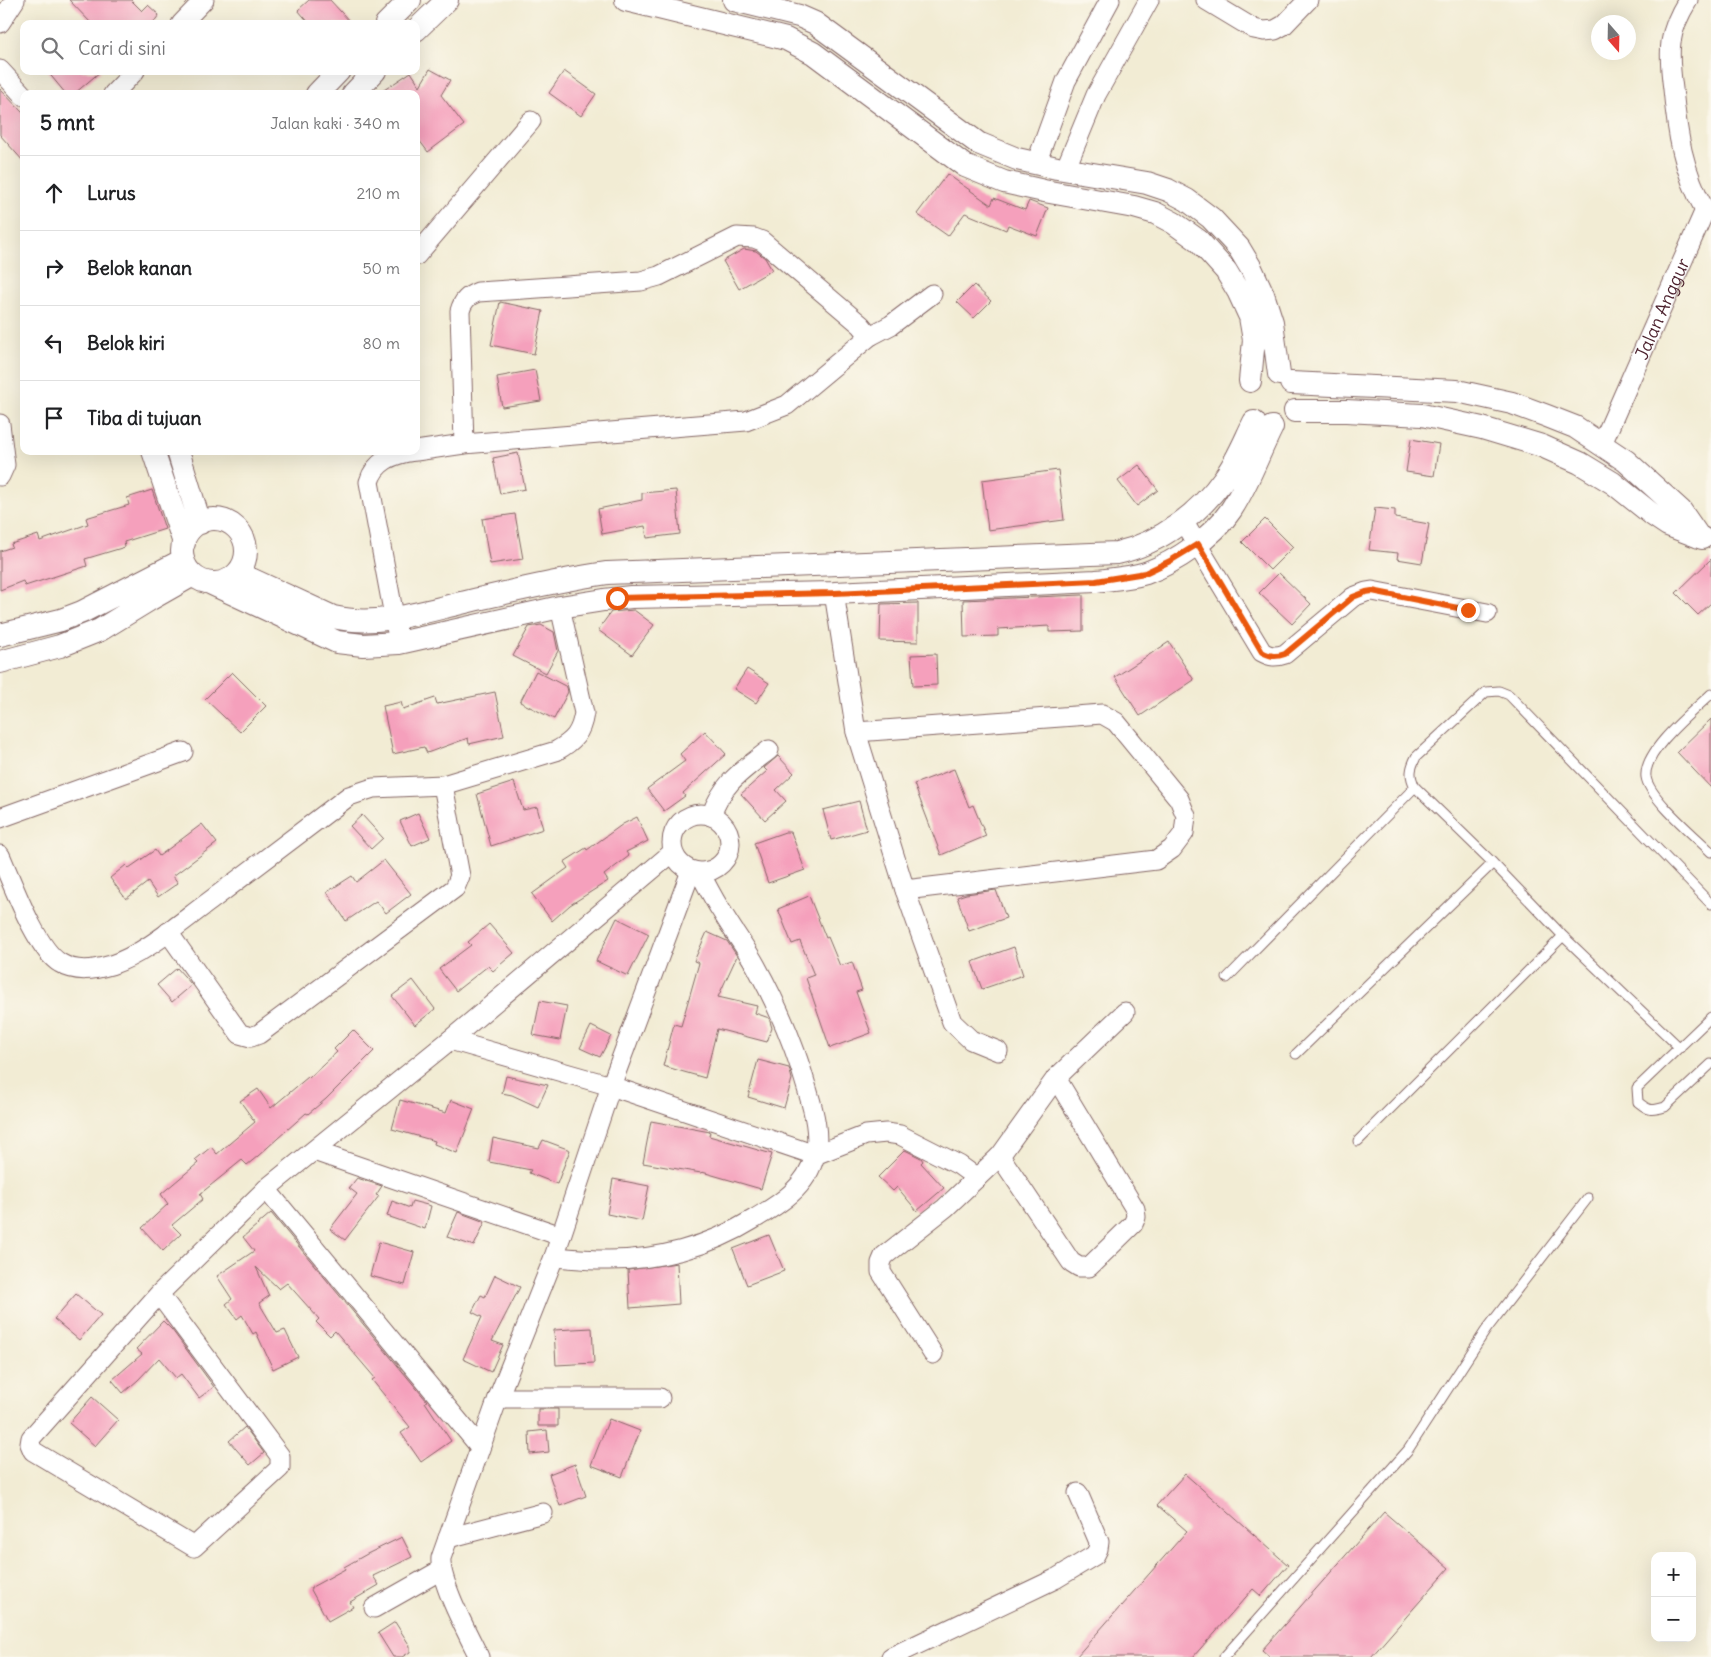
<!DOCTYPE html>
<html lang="id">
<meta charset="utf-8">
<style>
body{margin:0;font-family:Delius,sans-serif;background:#f2f2f2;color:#202124}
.controls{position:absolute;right:15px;bottom:15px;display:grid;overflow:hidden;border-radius:10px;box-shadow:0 5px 20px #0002}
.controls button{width:45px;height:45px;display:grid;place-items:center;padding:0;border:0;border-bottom:1px solid #e0e0e0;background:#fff;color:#202124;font:25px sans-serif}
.compass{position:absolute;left:1591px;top:15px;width:45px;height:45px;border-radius:50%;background:#fff;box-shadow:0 5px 20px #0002;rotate:160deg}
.stop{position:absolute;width:15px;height:15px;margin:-11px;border:4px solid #ea580c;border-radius:50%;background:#fff}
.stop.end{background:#ea580c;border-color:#fff;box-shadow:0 1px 5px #0008}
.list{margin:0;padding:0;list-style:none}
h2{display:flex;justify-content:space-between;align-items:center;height:65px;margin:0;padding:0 20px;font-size:21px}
h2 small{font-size:16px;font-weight:400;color:#757577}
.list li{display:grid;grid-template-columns:32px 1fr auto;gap:15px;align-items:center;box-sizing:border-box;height:75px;padding:0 20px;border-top:1px solid #e0e0e0}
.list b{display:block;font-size:19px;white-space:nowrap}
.list em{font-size:16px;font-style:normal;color:#757577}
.icon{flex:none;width:28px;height:28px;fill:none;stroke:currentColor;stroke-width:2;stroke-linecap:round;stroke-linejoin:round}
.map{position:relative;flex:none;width:1711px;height:1657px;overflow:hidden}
.search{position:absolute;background:#fff;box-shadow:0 5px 20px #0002;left:20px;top:20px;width:400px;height:55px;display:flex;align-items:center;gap:12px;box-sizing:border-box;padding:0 18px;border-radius:10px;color:#757577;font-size:19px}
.panel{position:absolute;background:#fff;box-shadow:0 5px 20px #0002;left:20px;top:90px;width:400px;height:365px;border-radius:10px}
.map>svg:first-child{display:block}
.building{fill:#f5a0bc}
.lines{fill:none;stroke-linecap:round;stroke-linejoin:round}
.service-casing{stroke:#856766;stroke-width:11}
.minor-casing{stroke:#856766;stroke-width:21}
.tertiary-casing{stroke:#856766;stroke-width:24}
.service{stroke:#fff;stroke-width:9}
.minor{stroke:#fff;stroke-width:19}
.tertiary{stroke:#fff;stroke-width:22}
.route{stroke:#ea580c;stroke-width:6}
.labels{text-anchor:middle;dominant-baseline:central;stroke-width:4;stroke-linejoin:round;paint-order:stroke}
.street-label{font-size:18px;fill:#4a1f2b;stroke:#fbf7ec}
</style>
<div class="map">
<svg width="1711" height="1657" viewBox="0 0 1711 1657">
<rect width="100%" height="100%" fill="#fbf7ec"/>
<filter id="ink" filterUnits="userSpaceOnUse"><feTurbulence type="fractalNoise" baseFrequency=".02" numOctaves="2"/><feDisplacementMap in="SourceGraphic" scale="10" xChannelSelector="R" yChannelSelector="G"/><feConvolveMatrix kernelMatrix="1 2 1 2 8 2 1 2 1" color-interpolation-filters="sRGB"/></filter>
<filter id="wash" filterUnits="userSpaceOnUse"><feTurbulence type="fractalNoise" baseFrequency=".0096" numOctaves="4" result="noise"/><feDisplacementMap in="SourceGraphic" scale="20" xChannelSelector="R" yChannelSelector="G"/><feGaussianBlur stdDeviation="1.12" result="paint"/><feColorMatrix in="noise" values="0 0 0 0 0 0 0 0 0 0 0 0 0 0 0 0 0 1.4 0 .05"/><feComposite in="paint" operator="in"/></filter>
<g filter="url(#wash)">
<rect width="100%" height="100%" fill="#f2ecd4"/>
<g id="blocks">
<!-- building -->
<path class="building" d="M69,0H131L142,11L148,5L159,15L153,23L154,24H92Z
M309,0H330L352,24H310L298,10Z
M430,69L450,80L441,95L464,125L428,152L416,136V94H378L411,72L420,86Z
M47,71H101L74,94H66Z
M564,71L596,94L581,116L549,93Z
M0,89L24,114V162L0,135Z
M947,174L991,205L994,198L1025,210L1029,201L1048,208L1037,236L1008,225L1006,230L965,213L948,236L917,214Z
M744,249L756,251L765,258L772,270L739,289L723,261Z
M974,285L991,301L974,318L957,302Z
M500,302L543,311L534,354L491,345Z
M535,370L541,401L502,407L497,377Z
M1411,439L1439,444L1434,476L1406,472Z
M518,453L525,489L500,494L493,458Z
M1139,465L1158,490L1137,506L1118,481Z
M1058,470L1064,520L988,530L982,480Z
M152,490L165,529L124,542L125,547L85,559L87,566L25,586L23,581L0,590V551L12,547L11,544L38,535L40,541L88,524L86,518L129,505L127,498Z
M676,490L680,534L647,538L645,526L602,534L598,509L642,500V493Z
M1375,508L1395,510V518L1429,524L1422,563L1397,559L1398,553L1369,550Z
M515,514L523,559L490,564L482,519Z
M1265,519L1293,547L1270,570L1242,542Z
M1711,559V603L1698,615L1676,593Z
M1279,573L1311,604L1292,624L1259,593Z
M1083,595V631L1049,632V626L998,629V636L964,637L963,600Z
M918,603V642L880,641L881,604Z
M634,610L654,625L632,655L598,630L611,612Z
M541,625L554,632L558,651L546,673L513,656L529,627Z
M1169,642L1194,680L1140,716L1115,677Z
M936,654L937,685L913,686L911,655Z
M747,669L769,683L756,703L734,689Z
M536,671L567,687L568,692L554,719L520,702Z
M232,672L266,706L240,732L205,699Z
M495,692L504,736L469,744L468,738L427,753L424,747L393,754L383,706L401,702L403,709L435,698L437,704Z
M1711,719V788L1677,752Z
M705,731L726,754L683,793L685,796L664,811L647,789L685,761L680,754Z
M778,756L794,773L776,790L786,801L765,820L741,794L767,771L764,768Z
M954,769L969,807L973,805L986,836L941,855L914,784Z
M514,782L523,810L537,807L543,829L491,846L477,794Z
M859,801L867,830L831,840L823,810Z
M418,813L430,838L412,846L400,821Z
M362,815L383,838L371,849L350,826Z
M637,817L648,841L626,852L629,856L604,875L608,881L570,905L552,921L532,894L568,868L564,862L586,848L587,850L623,824Z
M202,824L217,843L173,876L178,883L158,897L148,882L126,899L110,878L126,865L129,868L155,850L159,856Z
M785,832H791L805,870L768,883L754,843Z
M384,860L411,894L386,913L376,901L346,921L327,892L352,876L356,882Z
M996,890L1006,918L969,931L957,897L966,894Z
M809,896L826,938L828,937L840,966L852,962L862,990L856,992L871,1033L830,1048L806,978L814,975L800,941L792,944L778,909Z
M617,918L649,934L628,976L596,961Z
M489,924L514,953L493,971L488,966L456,991L439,969L471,945L468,942Z
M707,932L727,941L737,956L718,997L757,1006L755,1013L769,1018L772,1028L767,1042L717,1029L705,1078L663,1066L674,1024L681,1026L699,963L694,961Z
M1014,947L1023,975L982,989L972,962Z
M177,968L192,985L172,1002L157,985Z
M413,980L435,1009L415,1025L392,996Z
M540,1001L567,1006L560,1040L533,1035Z
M591,1026L611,1036L600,1057L580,1048Z
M353,1030L374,1051L326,1099L308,1114L306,1113L258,1156L247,1165L242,1160L200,1194L203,1199L172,1225L181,1234L163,1251L142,1228L168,1204L161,1194L198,1163L195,1160L211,1147L217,1154L255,1122L240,1101L258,1089L271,1108L308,1077L309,1078L337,1052L334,1049Z
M758,1060L789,1068L792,1079L784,1108L748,1097Z
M506,1076L548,1085L538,1107L512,1095L502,1093Z
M400,1100L446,1113L451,1100L474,1109L457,1153L434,1144L435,1141L392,1129Z
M651,1121L710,1132L709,1136L772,1154L761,1189L702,1172L701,1173L643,1163Z
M493,1138L539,1148L543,1140L570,1150L557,1184L529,1173L531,1170L489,1162Z
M905,1150L921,1158L923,1161L921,1163L944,1188L917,1211L897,1187L893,1191L878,1177Z
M357,1178L382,1186L376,1195L379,1196L345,1240L330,1229L357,1194L349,1188Z
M613,1179L649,1186L642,1221L607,1214Z
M392,1201L410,1208L412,1201L431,1206L425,1229L387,1216Z
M458,1212L485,1222L474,1246L447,1237Z
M271,1213L427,1401L425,1402L451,1441L421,1462L401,1433L410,1427L372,1380L375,1378L335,1331L330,1336L316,1322L319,1319L287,1283L279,1289L256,1267L269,1296L259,1303L277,1333L285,1330L298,1357L273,1369L256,1332L253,1334L242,1315L237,1319L226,1304L232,1299L217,1276L254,1251L243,1237Z
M769,1235L784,1271L747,1285L733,1249Z
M379,1242L414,1252L405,1285L370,1276Z
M677,1263L679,1304L630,1308L628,1270Z
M495,1275L520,1287L492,1341L503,1345L491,1372L463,1359L482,1317L472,1312L481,1295L485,1297Z
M76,1294L101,1315L79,1340L54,1319Z
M163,1321L172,1330L214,1387L199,1398L181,1374L176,1378L159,1358L138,1380L123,1393L112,1380L142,1354L136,1349Z
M592,1328L594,1363L556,1365L554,1330Z
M92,1397L118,1420L95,1446L69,1423Z
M538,1409H558V1426H538Z
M609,1419L640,1431L622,1477L591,1465Z
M245,1427L264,1453L250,1465L229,1441Z
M547,1430L549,1452L530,1454L529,1432Z
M575,1464L586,1496L560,1506L549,1474Z
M1185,1474L1288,1565L1261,1596L1253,1589L1193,1657H1076L1187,1531L1157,1505Z
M1384,1512L1449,1568L1371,1657H1270L1262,1650Z
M402,1537L412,1557L373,1576L379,1585L350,1602L353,1607L328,1621L310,1588L345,1569L344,1567L367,1554Z
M395,1622L410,1646V1652L402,1657H393L378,1633Z"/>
</g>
</g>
<g filter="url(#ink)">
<use href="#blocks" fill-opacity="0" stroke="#856766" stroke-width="1"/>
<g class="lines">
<!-- service casing -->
<g class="service-casing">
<path id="service" d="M1711,694C1693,711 1643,751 1646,777C1649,798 1695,836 1711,852
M1415,787C1409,775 1410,769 1416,757L1486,692L1499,691L1509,695L1711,904
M1227,978L1415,787L1493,863L1563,936L1680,1048
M1711,1017L1637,1088L1638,1102C1649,1111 1651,1111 1665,1107L1711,1064
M1296,1054L1493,863
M1358,1141L1563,936
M1224,1657L1408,1450L1486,1330L1588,1198"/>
</g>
<!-- minor casing -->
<g class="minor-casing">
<g id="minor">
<path d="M1206,0L1254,29L1264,31L1275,30L1284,25L1308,0"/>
<path d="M0,23L15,0"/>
<path d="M181,24L204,0"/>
<path d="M0,70L24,96"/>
<path d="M113,94L135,71"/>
<path d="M1036,164L1066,81L1110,0"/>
<path d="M1065,170L1096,95L1149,0"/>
<path d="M416,256L531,121"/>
<path d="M0,424L5,465L0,476"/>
<path d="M464,444L460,311C463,300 468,296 478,292L641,281L659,276L737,237L754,238L762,241L861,325L870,336"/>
<path id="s1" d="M1602,444L1705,210C1683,172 1677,132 1673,89C1671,74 1669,57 1671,42C1673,27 1680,13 1688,0"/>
<path d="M416,451L464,444L746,421L787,405L870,336L891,325L932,294"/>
<path d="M1183,521L1262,652C1271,657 1276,657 1285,654L1353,597L1366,592L1372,591L1487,613"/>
<path d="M834,593L856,732L905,890L952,1022L971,1040L998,1051"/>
<path d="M399,643L369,482C375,461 393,454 414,451"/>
<path d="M856,732L1102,714L1116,722L1179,799L1186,816L1184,833L1172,849L1156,860L905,890"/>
<circle cx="701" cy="843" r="29"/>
<path d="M711,816C723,782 742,771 769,750"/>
<path d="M0,818L183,752"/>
<path d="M0,855C12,882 36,949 60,963C76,973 94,970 111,965C145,954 181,922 210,901C256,866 302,831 349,796L373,788L443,785L556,751C574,741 581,733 584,713L560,607"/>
<path d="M168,932L240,1034L251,1037L259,1034L455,888L460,876L443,785"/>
<path d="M450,1040L611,1086L815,1155L866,1135L886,1133L900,1135L959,1165L977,1178"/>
<path d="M314,1151L561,1236"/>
<path d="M1000,1156L1071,1262L1079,1267H1089L1133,1224L1136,1217L1135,1209L1056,1078"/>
<path d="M266,1189L480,1447"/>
<path d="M554,1257C570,1258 587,1260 603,1260C656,1261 709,1247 754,1219C780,1204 807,1187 815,1155C820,1135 814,1112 808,1092C796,1049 778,1006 756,966C746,948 733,931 722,912C714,900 707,886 700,873"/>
<path d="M159,1294L280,1456V1468L194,1547L33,1451L30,1444L31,1438L159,1294L266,1189L450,1040L673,852"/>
<path d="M933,1354L881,1272V1263L884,1256L945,1208L1000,1156L1056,1078L1125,1012"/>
<path d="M498,1398H660"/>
<path d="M448,1538L543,1513"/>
<path d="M374,1608L441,1570"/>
<path d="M479,1657C468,1634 439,1581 441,1558L498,1398L554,1257L611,1086L691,871"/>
<path d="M891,1657L1055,1579L1095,1555L1098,1549L1099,1542L1078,1493"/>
</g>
</g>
<!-- tertiary casing -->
<g class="tertiary-casing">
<path id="tertiary" d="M626,0L786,39L813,53L965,166L1004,182L1044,191L1134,207L1155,213L1174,223L1199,241L1226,271L1238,291L1250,317L1254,340L1250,381
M734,0L799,16L815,23L978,143L1017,159L1057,168L1147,183L1168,190L1187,200L1211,218L1239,248L1251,268L1263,294L1272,322L1279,374
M386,24L410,0
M416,30L447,0
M317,94L339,71
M353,94L375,71
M1291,383L1457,391L1512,403L1547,416L1575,427L1626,461L1681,511L1699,537
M1295,411H1346L1422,415L1482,428L1542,446L1580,463L1613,483L1653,515L1668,525L1702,538
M153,451L184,543
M178,451L200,523
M182 551a32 32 0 1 1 64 0a32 32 0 1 1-64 0Z
M238,573L333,617C376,627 419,613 461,603C509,592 557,580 607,573L1117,553C1161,543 1200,513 1225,477C1237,461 1245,440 1254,422
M210,583L337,642L363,645L399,643L560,607L604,600L631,597L834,593L1096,581C1113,579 1130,578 1146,573C1176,562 1213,537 1231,510C1248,484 1258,455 1272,427
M0,635L61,620L82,612L183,560
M0,662L60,646L100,630L149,600L193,575"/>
</g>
<!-- service -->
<use href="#service" class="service"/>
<!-- minor -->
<use href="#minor" class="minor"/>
<!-- tertiary -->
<use href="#tertiary" class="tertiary"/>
</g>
</g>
<g class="lines" filter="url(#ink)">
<!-- route -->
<path class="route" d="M617,598L834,593L1096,581L1145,573L1170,561L1198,544L1262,652C1271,657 1276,657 1285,654L1353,597L1366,592L1372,591L1468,610"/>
</g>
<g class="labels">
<!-- street labels -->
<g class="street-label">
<text stroke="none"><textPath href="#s1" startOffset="148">Jalan Anggur</textPath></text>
</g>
</g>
</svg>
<div class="controls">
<button>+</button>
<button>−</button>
</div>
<svg class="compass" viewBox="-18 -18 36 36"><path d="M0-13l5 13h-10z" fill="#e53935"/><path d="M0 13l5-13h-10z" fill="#757577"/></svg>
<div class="stop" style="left:617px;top:598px"></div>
<div class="stop end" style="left:1468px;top:610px"></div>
<div class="search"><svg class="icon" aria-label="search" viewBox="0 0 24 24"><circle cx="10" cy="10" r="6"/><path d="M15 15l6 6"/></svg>Cari di sini</div>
<section class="panel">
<h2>5 mnt<small>Jalan kaki · 340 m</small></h2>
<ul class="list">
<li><svg class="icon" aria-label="ahead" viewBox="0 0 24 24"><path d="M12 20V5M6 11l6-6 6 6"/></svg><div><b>Lurus</b></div><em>210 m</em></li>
<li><svg class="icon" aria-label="right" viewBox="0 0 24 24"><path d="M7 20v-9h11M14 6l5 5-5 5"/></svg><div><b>Belok kanan</b></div><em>50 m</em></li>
<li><svg class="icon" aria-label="left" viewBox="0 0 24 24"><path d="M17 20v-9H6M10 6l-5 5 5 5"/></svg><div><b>Belok kiri</b></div><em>80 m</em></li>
<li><svg class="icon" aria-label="arrive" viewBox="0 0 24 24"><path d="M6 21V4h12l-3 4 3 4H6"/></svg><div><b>Tiba di tujuan</b></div></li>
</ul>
</section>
</div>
